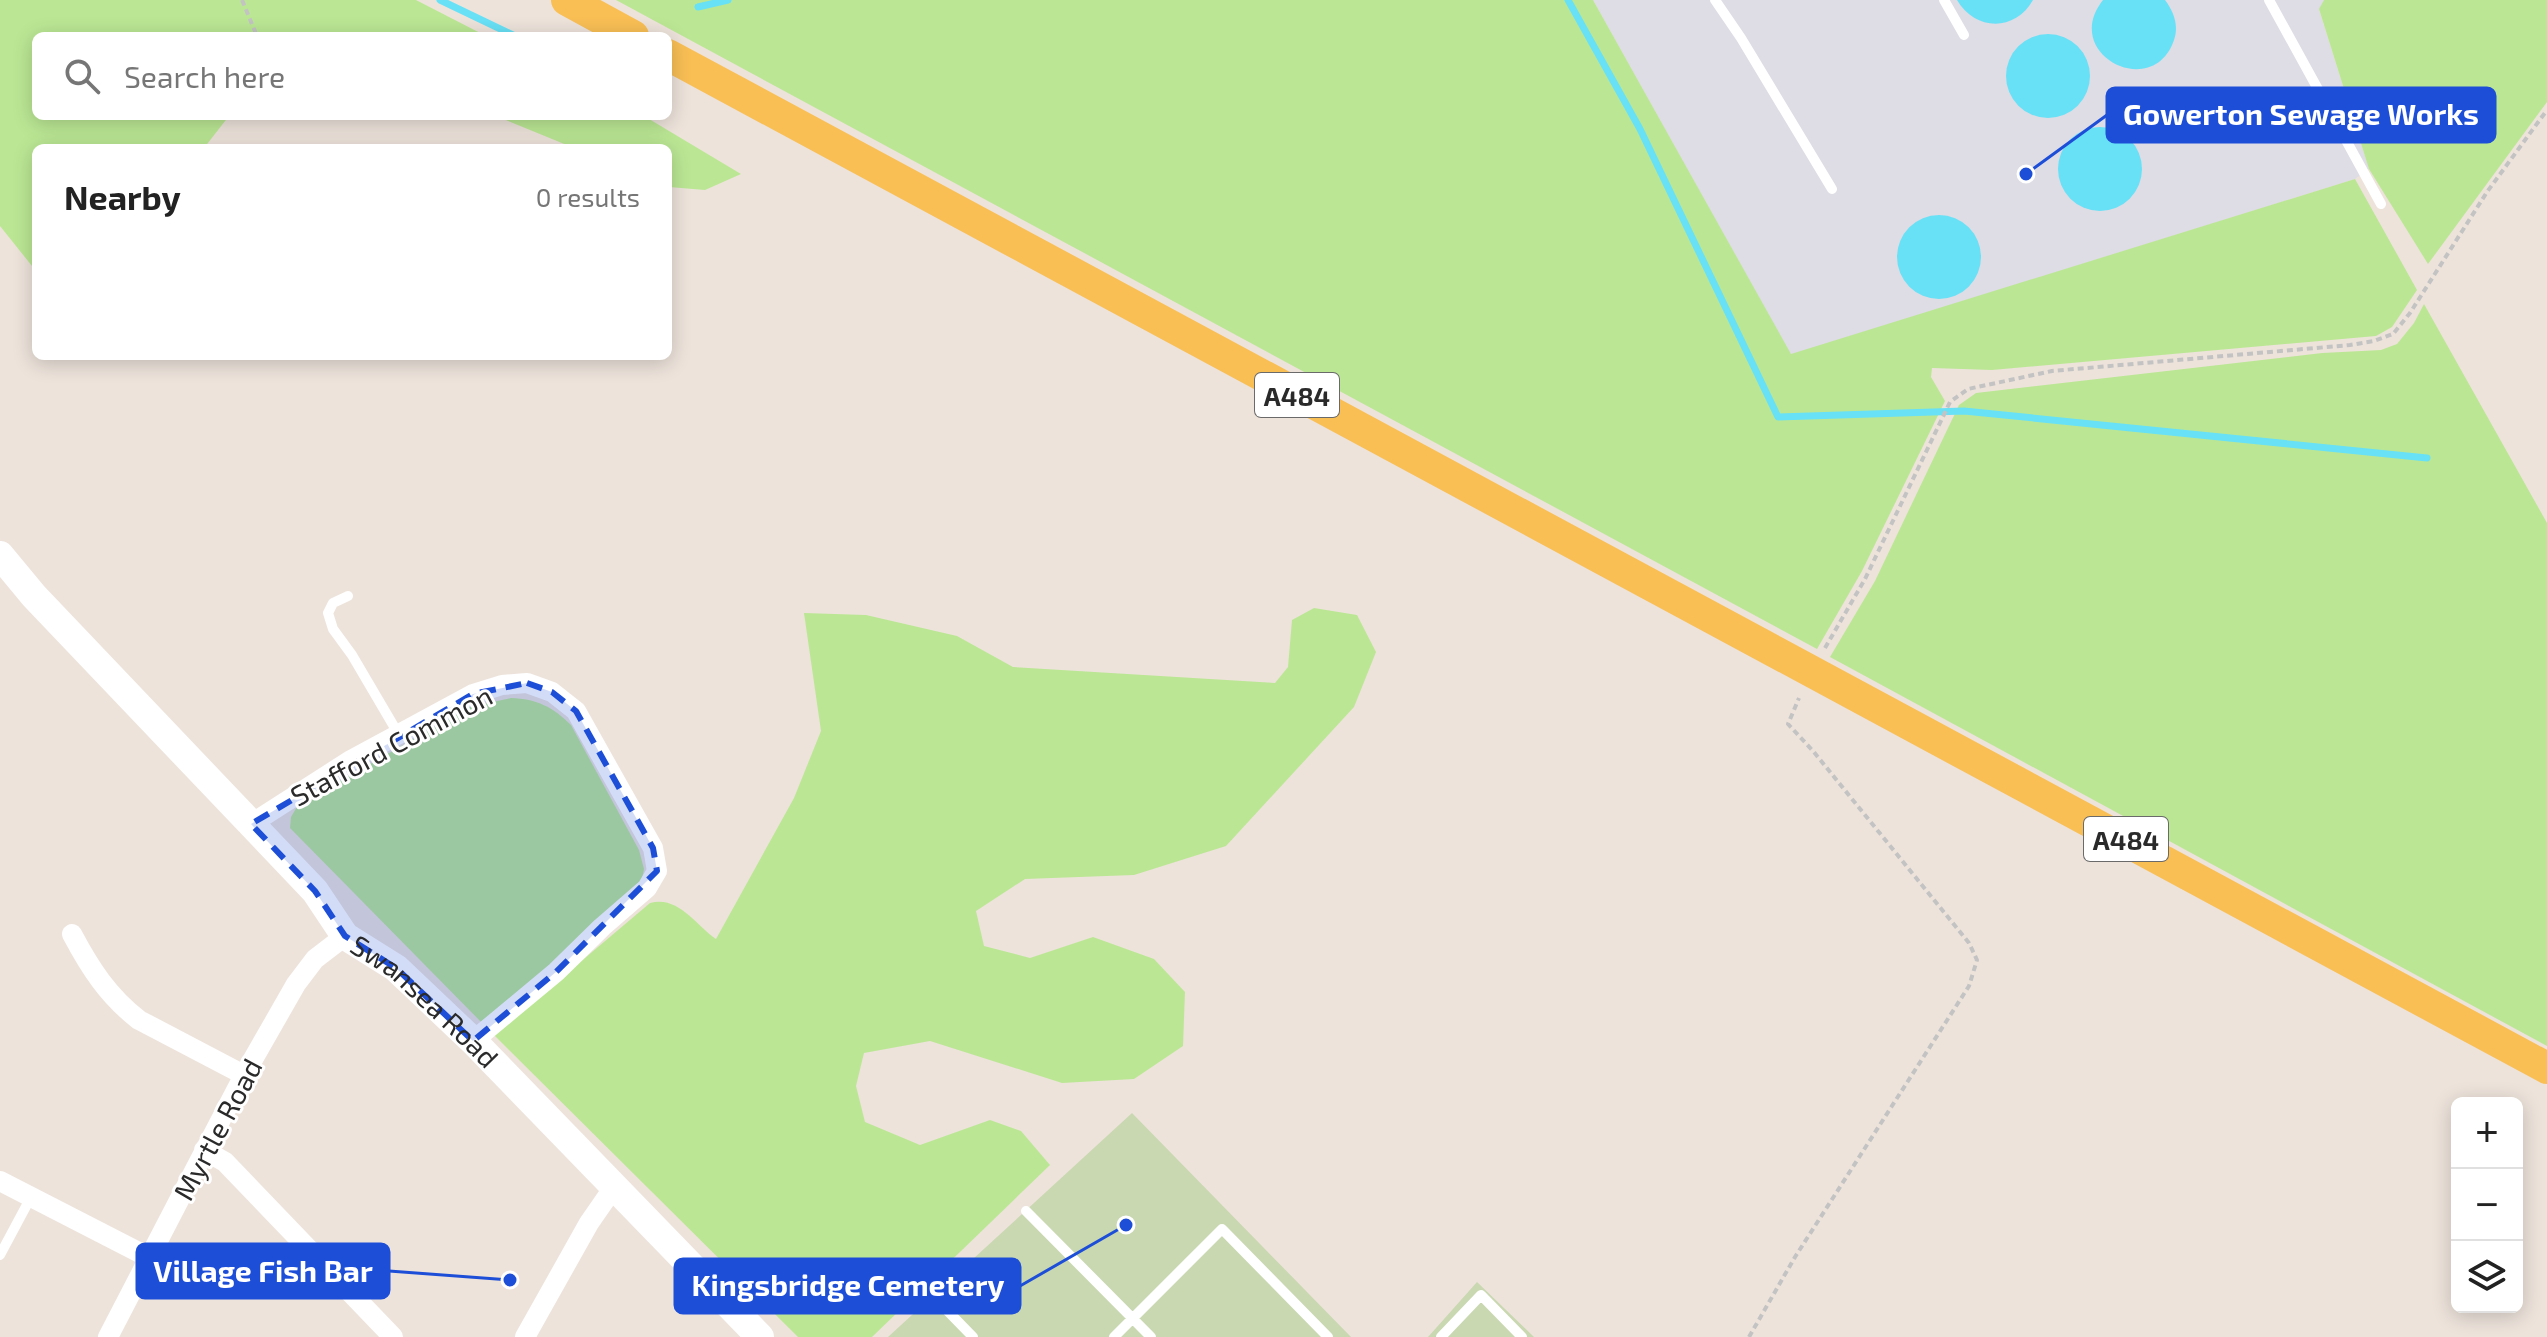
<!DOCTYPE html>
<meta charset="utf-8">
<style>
body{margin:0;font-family:"Exo 2",sans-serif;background:#f2f2f2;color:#222}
.controls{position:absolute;right:24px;bottom:24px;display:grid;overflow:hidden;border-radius:12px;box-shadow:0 4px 20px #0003}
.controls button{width:72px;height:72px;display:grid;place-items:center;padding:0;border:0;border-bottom:2px solid #e0e0e0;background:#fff;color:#222;font:40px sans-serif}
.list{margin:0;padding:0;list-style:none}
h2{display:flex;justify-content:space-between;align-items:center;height:104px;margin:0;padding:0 32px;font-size:34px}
h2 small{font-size:26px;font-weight:400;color:#767676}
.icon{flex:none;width:44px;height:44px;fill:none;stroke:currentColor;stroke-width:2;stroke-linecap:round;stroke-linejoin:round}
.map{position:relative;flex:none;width:2547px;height:1337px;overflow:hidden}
.search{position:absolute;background:#fff;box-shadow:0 4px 20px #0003;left:32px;top:32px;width:640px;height:88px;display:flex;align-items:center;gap:20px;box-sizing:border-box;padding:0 28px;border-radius:12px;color:#767676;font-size:30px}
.panel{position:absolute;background:#fff;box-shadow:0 4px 20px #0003;left:32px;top:144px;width:640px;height:216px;border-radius:12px}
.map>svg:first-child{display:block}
.industrial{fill:#dedce5}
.green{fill:#bbe794}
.cemetery{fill:#c9d8b1}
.water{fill:#68e1f6}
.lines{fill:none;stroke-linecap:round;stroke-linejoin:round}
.stream{stroke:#68e1f6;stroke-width:7}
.path{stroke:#c3c3c3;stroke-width:4;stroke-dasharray:6 4;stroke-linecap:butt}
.lane{stroke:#fff;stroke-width:10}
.street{stroke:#fff;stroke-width:20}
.secondary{stroke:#fff;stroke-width:28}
.primary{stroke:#f9bf55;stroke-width:32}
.marked{fill:#1d4ed8;fill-opacity:0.2;stroke:#1d4ed8;stroke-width:6;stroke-dasharray:16 10;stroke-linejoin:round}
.labels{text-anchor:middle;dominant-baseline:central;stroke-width:6;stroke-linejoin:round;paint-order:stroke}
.shield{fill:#fff;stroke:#6a6a6a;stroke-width:2}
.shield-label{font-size:26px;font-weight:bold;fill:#2a2a2a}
.street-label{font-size:28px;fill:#2a2a2a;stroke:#fff}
.leader{fill:none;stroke:#1d4ed8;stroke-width:3}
.callout-dot{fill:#1d4ed8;stroke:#fff;stroke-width:3}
.callout{fill:#1d4ed8;stroke:#1d4ed8;stroke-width:3}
.callout-label{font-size:30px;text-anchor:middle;font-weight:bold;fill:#fff}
</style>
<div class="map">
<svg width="2547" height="1337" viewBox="0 0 2547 1337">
<rect width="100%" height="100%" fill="#ede3db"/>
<!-- industrial -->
<path class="industrial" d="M1593,0H2324L2319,10L2369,169L2355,179L1791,355Z"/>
<!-- green -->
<path class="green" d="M0,0H416L486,36H36V116H229L204,148H36V271L0,226Z
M616,0H1593L1791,354L2355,179L2417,290L2392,327L2376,336L1992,370L1932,368L1931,377L1945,401L1862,571L1817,649Z
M2324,0H2547V102L2428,264L2369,169L2319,9Z
M496,116H644L741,174L705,190L669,187L668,148H574Z
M2424,304L2547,523V1046L1830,657L1875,581L1959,405L1976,393L2322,353L2381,350L2397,344L2414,323Z
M1314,608L1357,615L1376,652L1354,707L1226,846L1134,875L1025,879L976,911L984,946L1030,958L1093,937L1154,959L1185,992L1183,1046L1134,1079L1062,1083L930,1041L864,1053L856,1086L865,1122L920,1145L990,1120L1021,1131L1050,1165L872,1337H798L494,1035L650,903C678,895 696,925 716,939L794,798L821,731L804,613L866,615L957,636L1013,667L1275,683L1288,667L1292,620Z
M511,698C537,699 553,707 571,725L639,850L644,869L641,885L484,1025L290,828L291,817L298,805L470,707Z"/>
<!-- cemetery -->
<path class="cemetery" d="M1132,1113L1351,1337H888Z
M1477,1282L1534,1337H1428Z"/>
<!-- water -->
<path class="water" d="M1957,0H2033C2015,32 1975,31 1957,0Z
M2103,0H2165C2174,12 2179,26 2174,40C2153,102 2060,54 2103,0Z
M2006 76a42 42 0 1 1 84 0a42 42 0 1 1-84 0Z
M2058 169a42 42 0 1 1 84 0a42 42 0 1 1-84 0Z
M1897 257a42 42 0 1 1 84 0a42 42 0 1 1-84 0Z"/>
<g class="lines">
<!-- stream -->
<path class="stream" d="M440,0L515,36
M1568,0L1640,129L1778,417L1964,411L2427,458
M698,7L728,0"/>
<!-- path -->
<path class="path" d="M242,0L257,36
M1825,648L1865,579L1950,402L1968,389L2052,371L2350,345L2374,341L2393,334L2410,313L2487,192L2547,110
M1749,1337L1795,1257L1969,986L1977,960L1969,943L1813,751L1788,724L1799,698"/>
<!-- lane -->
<path class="lane" d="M1715,0L1741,38L1832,189
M1944,0L1964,35
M2269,0L2381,204
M348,596L333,603L328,613L333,629L352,655L399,735
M1026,1211L1151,1337
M0,1255L31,1197
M934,1297L973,1337
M1114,1337L1222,1229L1328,1337
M1441,1337L1481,1295L1522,1337"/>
<!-- street -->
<path class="street" d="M251,824L351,760L473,694L502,685L527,683L552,692L576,711L653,848L657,871L647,888L602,927L556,972L473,1041
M72,934C90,968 108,996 139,1020L244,1075
M204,1150L225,1162L393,1337
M0,1181L150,1258
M108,1337L244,1075L296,984L315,959L345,936
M525,1337L589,1223L614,1187"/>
<!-- secondary -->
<path class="secondary" id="s1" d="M0,555L34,596L315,891L345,936L396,968L473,1041L760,1337"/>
<!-- primary -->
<path class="primary" d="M567,0L633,36
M668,55L2547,1068"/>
</g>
<!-- marked area -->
<path class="marked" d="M527,683L552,692L576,711L653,848L657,871L556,972L473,1041L396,968L345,936L315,891L251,824L473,694Z"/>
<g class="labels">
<!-- shield labels -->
<g class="shield">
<rect x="1255" y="373" width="84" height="44" rx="6"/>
<rect x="2084" y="817" width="84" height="44" rx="6"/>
</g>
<g class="shield-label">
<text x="1297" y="395">A484</text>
<text x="2126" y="839">A484</text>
</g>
<!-- street labels -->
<g class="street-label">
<text transform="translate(391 745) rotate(-28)">Stafford Common</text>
<text stroke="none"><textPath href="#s1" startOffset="618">Swansea Road</textPath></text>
<text transform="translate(217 1129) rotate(-62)">Myrtle Road</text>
</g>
</g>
<!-- callouts -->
<path class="leader" d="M2026 174L2107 115M510 1280L389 1271M1126 1225L1020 1286"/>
<g class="callout-dot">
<circle cx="2026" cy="174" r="8"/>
<circle cx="510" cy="1280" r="8"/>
<circle cx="1126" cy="1225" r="8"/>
</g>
<g class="callout">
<rect x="2107" y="88" width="388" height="54" rx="8"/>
<rect x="137" y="1244" width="252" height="54" rx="8"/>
<rect x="675" y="1259" width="345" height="54" rx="8"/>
</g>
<g class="callout-label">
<text x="2301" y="125">Gowerton Sewage Works</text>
<text x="263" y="1282">Village Fish Bar</text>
<text x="848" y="1296">Kingsbridge Cemetery</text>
</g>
</svg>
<div class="controls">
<button>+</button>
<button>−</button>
<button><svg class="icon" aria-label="layers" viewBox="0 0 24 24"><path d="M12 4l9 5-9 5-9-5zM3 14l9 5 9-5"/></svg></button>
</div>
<div class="search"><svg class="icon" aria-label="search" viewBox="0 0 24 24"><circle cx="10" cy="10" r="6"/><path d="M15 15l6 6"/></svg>Search here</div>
<section class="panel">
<h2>Nearby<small>0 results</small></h2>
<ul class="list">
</ul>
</section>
</div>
